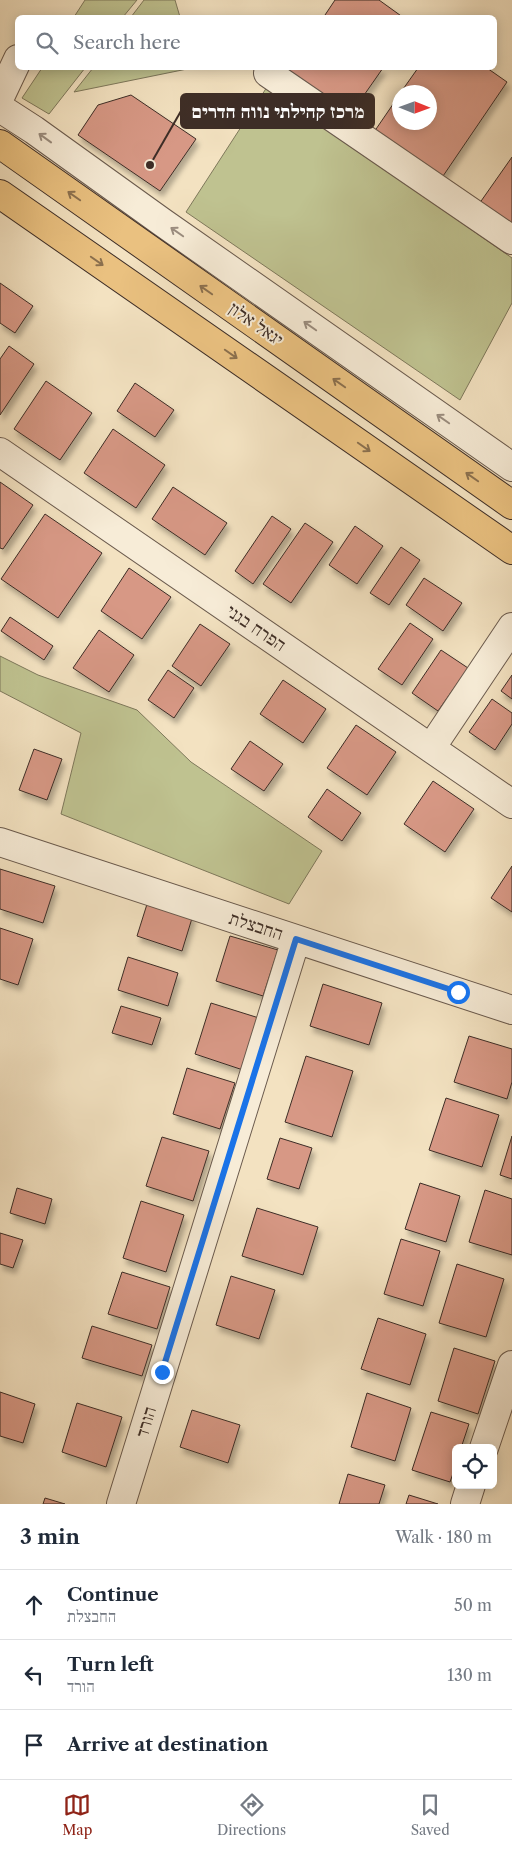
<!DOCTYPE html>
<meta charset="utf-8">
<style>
body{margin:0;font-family:"Libre Caslon Text","Frank Ruhl Libre",serif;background:#f2f2f3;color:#1f2937}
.controls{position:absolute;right:15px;bottom:15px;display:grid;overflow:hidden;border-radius:8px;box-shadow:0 2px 12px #0003}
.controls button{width:45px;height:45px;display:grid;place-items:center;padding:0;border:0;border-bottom:1px solid #e0e1e3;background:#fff;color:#1f2937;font:25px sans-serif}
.compass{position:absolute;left:392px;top:85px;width:45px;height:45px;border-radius:50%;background:#fff;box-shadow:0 2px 12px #0003;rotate:91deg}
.stop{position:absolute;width:15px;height:15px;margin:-11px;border:4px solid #1a73e8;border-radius:50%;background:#fff}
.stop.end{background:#1a73e8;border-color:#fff;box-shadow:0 1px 5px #0008}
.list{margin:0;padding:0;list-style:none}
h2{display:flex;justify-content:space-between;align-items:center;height:65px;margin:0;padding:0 20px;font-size:21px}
h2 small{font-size:16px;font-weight:400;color:#747a83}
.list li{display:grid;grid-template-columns:32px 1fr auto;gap:15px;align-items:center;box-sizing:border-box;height:70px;padding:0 20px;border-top:1px solid #e0e1e3}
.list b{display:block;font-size:19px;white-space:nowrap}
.list p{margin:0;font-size:16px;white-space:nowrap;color:#747a83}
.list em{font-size:16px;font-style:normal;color:#747a83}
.icon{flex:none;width:28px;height:28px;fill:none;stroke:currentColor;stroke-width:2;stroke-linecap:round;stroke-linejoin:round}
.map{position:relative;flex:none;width:512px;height:1504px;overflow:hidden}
.search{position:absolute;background:#fff;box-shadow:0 2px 12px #0003;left:15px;right:15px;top:15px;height:55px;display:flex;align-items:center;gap:12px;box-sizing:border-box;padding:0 18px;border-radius:8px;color:#747a83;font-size:19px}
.sheet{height:275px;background:#fff}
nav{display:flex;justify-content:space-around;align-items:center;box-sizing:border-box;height:70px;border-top:1px solid #e0e1e3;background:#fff;font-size:14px;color:#747a83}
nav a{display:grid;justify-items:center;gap:2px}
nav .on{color:#8f2418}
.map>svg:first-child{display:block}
.green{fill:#bfc290;stroke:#7e785b}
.building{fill:#d79885;stroke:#3d2d26;filter:url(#shadow)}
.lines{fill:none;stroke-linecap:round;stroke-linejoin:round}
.minor-casing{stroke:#6a5a4d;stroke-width:30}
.major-casing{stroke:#3d2d26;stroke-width:30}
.minor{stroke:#f7ecd7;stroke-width:28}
.major{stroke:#eac180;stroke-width:28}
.oneway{stroke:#9a8c7e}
.oneway2{stroke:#8b704e}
.route{stroke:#1a73e8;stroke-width:6}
.labels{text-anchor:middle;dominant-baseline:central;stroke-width:4;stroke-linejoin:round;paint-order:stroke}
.street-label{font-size:18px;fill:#3d2d26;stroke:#f7ecd7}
.leader{fill:none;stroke:#3d2d26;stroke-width:2}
.callout-dot{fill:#3d2d26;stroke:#f7ecd7;stroke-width:2}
.callout{fill:#3d2d26;stroke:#3d2d26;stroke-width:2}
.callout-label{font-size:19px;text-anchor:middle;font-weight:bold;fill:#fff}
</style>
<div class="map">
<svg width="512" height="1504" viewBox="0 0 512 1504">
<defs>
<filter id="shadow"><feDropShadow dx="3" dy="5.5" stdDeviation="2.5" flood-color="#0004"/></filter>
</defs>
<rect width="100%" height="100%" fill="#f3e2c1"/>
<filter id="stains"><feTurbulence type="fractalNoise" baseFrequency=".004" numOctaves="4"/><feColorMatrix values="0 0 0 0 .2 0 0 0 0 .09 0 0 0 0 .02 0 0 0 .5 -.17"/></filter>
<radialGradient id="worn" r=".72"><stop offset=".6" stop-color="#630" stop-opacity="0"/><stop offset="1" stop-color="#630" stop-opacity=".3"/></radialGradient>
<!-- green -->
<path class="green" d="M85,0H137L123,17H74Z
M144,0H175L180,17H131Z
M42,68H85L49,114L22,98Z
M93,68H192L74,92Z
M267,87L512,258V303L460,400L186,212Z
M0,656L38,675L137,710L191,762L322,851L289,904L61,814L81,733L0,691Z"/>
<!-- building -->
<path class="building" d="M335,0H379L404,18H323Z
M289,68H383L348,118L285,74Z
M418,68H487L507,82L441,179L374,132L400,94V122H430V92H401Z
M131,95L196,139L160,191L78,135L98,105Z
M512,157V227L479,204Z
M0,283L33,306L15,333L0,323Z
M9,346L34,364L0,415V359Z
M46,381L92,413L60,460L14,429Z
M135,383L174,410L155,437L117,411Z
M113,429L165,465L136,508L84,473Z
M0,482L33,505L3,549L0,548Z
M173,487L227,523L205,555L152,519Z
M45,514L102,553L58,618L1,579Z
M272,516L291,529L253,584L235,571Z
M305,523L333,542L291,603L263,584Z
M355,526L383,546L357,584L329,565Z
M401,547L420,560L389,605L370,593Z
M129,568L171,597L142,639L101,611Z
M424,578L462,603L443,631L406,605Z
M10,617L53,646L44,660L1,631Z
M410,623L433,639L402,685L378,669Z
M200,624L230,644L201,686L172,666Z
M99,630L134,655L109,692L73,668Z
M441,650L468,668L438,711L412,693Z
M168,670L194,688L174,718L148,700Z
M512,675V699L501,691Z
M283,680L326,709L303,743L260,714Z
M492,699L512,713V724L495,750L469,732Z
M356,725L396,752L367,795L327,768Z
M250,741L283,764L264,791L231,769Z
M34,749L62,759L47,800L19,790Z
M433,781L474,809L445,852L404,824Z
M327,789L361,813L342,841L308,817Z
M512,866V912L491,898Z
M0,869L55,886L43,923L0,909Z
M148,901L193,915L182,951L137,936Z
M0,928L33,939L18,985L0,979Z
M230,936L278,950L263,996L216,981Z
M128,957L178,973L168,1006L118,990Z
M323,984L382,1003L369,1045L310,1026Z
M211,1003L259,1018L243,1070L195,1054Z
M121,1006L161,1018L152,1045L112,1033Z
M469,1036L512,1049V1082L507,1099L454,1082Z
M306,1056L353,1071L332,1137L285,1122Z
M187,1068L235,1083L220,1129L173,1114Z
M446,1098L499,1115L482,1167L429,1150Z
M512,1136V1179L500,1175Z
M162,1137L209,1151L193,1201L146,1186Z
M280,1138L312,1148L299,1189L267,1179Z
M420,1183L460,1196L446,1242L405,1229Z
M17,1188L52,1199L45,1224L10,1213Z
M485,1190L512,1199V1255L469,1242Z
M141,1201L184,1215L166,1272L123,1258Z
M257,1208L318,1227L303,1275L242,1256Z
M0,1233L23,1240L13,1268L0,1264Z
M401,1239L440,1251L423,1306L384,1294Z
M457,1264L504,1279L486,1337L439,1323Z
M122,1272L170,1287L157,1329L108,1314Z
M231,1276L275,1290L259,1339L216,1325Z
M378,1318L426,1334L410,1385L361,1369Z
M92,1326L152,1345L142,1376L82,1358Z
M454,1348L495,1361L478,1414L438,1401Z
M0,1392L35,1404L23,1443L0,1436Z
M367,1393L411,1408L395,1461L351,1447Z
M77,1403L122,1417L106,1467L62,1452Z
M192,1410L240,1425L228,1463L180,1447Z
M431,1412L469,1424L461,1448H456V1465L450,1482L412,1470Z
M348,1474L385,1485L379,1504H339Z
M409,1495L438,1504H406Z
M45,1498L65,1504H43Z"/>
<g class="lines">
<!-- minor casing -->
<g class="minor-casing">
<path id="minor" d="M268,73L512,240
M0,97L18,59
M0,108L34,130L162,222L512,467
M0,452L512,804
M431,748L512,627
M0,842L512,1010
M484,1448L512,1365
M121,1504L296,939
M465,1504L471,1485"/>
</g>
<!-- major casing -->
<g class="major-casing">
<path id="major" d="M0,144L512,505
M0,194L512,550"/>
</g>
<!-- minor -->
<use href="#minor" class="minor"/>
<!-- major -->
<use href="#major" class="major"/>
</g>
<!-- one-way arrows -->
<defs><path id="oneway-shaft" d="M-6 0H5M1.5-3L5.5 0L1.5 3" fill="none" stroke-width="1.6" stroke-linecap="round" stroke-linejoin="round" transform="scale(1.25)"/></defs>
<g class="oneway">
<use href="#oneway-shaft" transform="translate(45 138) rotate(-144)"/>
<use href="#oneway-shaft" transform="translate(177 232) rotate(-145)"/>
<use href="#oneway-shaft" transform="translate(310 326) rotate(-145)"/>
<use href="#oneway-shaft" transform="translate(443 419) rotate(-145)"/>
</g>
<g class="oneway2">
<use href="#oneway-shaft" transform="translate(74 196) rotate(-145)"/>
<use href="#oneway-shaft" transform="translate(97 261) rotate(35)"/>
<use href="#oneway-shaft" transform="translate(206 290) rotate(-145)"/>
<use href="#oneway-shaft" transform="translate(231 354) rotate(35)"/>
<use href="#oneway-shaft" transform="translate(339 383) rotate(-145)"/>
<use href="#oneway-shaft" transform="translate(364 447) rotate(35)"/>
<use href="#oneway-shaft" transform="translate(472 477) rotate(-145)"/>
</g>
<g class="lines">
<!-- route -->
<path class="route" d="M162,1372L296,939L458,992"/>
</g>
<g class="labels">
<!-- street labels -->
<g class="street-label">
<text transform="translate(256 324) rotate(35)">יגאל אלון</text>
<text transform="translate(256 628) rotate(34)">הפרח בגני</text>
<text transform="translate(256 926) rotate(18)">החבצלת</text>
<text transform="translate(146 1422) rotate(-73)">הורד</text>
</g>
</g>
<!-- callouts -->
<path class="leader" d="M150 165L181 111"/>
<circle class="callout-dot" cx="150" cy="165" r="5"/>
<rect class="callout" x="181" y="94" width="193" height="34" rx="5"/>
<g class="callout-label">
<text x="278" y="118">מרכז קהילתי נווה הדרים</text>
</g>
<rect width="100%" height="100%" filter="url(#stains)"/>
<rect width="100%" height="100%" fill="url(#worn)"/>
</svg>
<div class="controls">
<button><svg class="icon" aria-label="locate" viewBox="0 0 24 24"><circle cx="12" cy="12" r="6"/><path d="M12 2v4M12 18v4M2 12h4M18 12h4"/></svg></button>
</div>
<svg class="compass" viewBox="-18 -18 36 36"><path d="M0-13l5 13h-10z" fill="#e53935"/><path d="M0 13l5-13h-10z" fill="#747a83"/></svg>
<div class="stop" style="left:458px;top:992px"></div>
<div class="stop end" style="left:162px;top:1372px"></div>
<div class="search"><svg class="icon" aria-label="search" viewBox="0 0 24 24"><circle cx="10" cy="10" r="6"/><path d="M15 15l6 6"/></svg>Search here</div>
</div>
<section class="sheet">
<h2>3 min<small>Walk · 180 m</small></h2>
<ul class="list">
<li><svg class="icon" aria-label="ahead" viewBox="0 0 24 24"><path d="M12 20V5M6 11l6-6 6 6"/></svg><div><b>Continue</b><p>החבצלת</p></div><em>50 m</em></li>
<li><svg class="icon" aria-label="left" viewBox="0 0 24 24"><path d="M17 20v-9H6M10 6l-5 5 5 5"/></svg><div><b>Turn left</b><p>הורד</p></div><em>130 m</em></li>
<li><svg class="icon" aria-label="arrive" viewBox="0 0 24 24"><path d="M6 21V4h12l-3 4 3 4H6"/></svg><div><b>Arrive at destination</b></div></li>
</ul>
</section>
<nav>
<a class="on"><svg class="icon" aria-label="map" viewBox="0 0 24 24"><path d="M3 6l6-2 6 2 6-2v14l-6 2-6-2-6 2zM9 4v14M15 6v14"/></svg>Map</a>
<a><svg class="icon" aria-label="directions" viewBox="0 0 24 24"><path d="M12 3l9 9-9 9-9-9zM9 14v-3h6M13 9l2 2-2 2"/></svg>Directions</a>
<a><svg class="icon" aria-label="saved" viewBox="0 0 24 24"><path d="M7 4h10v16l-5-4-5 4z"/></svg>Saved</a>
</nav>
